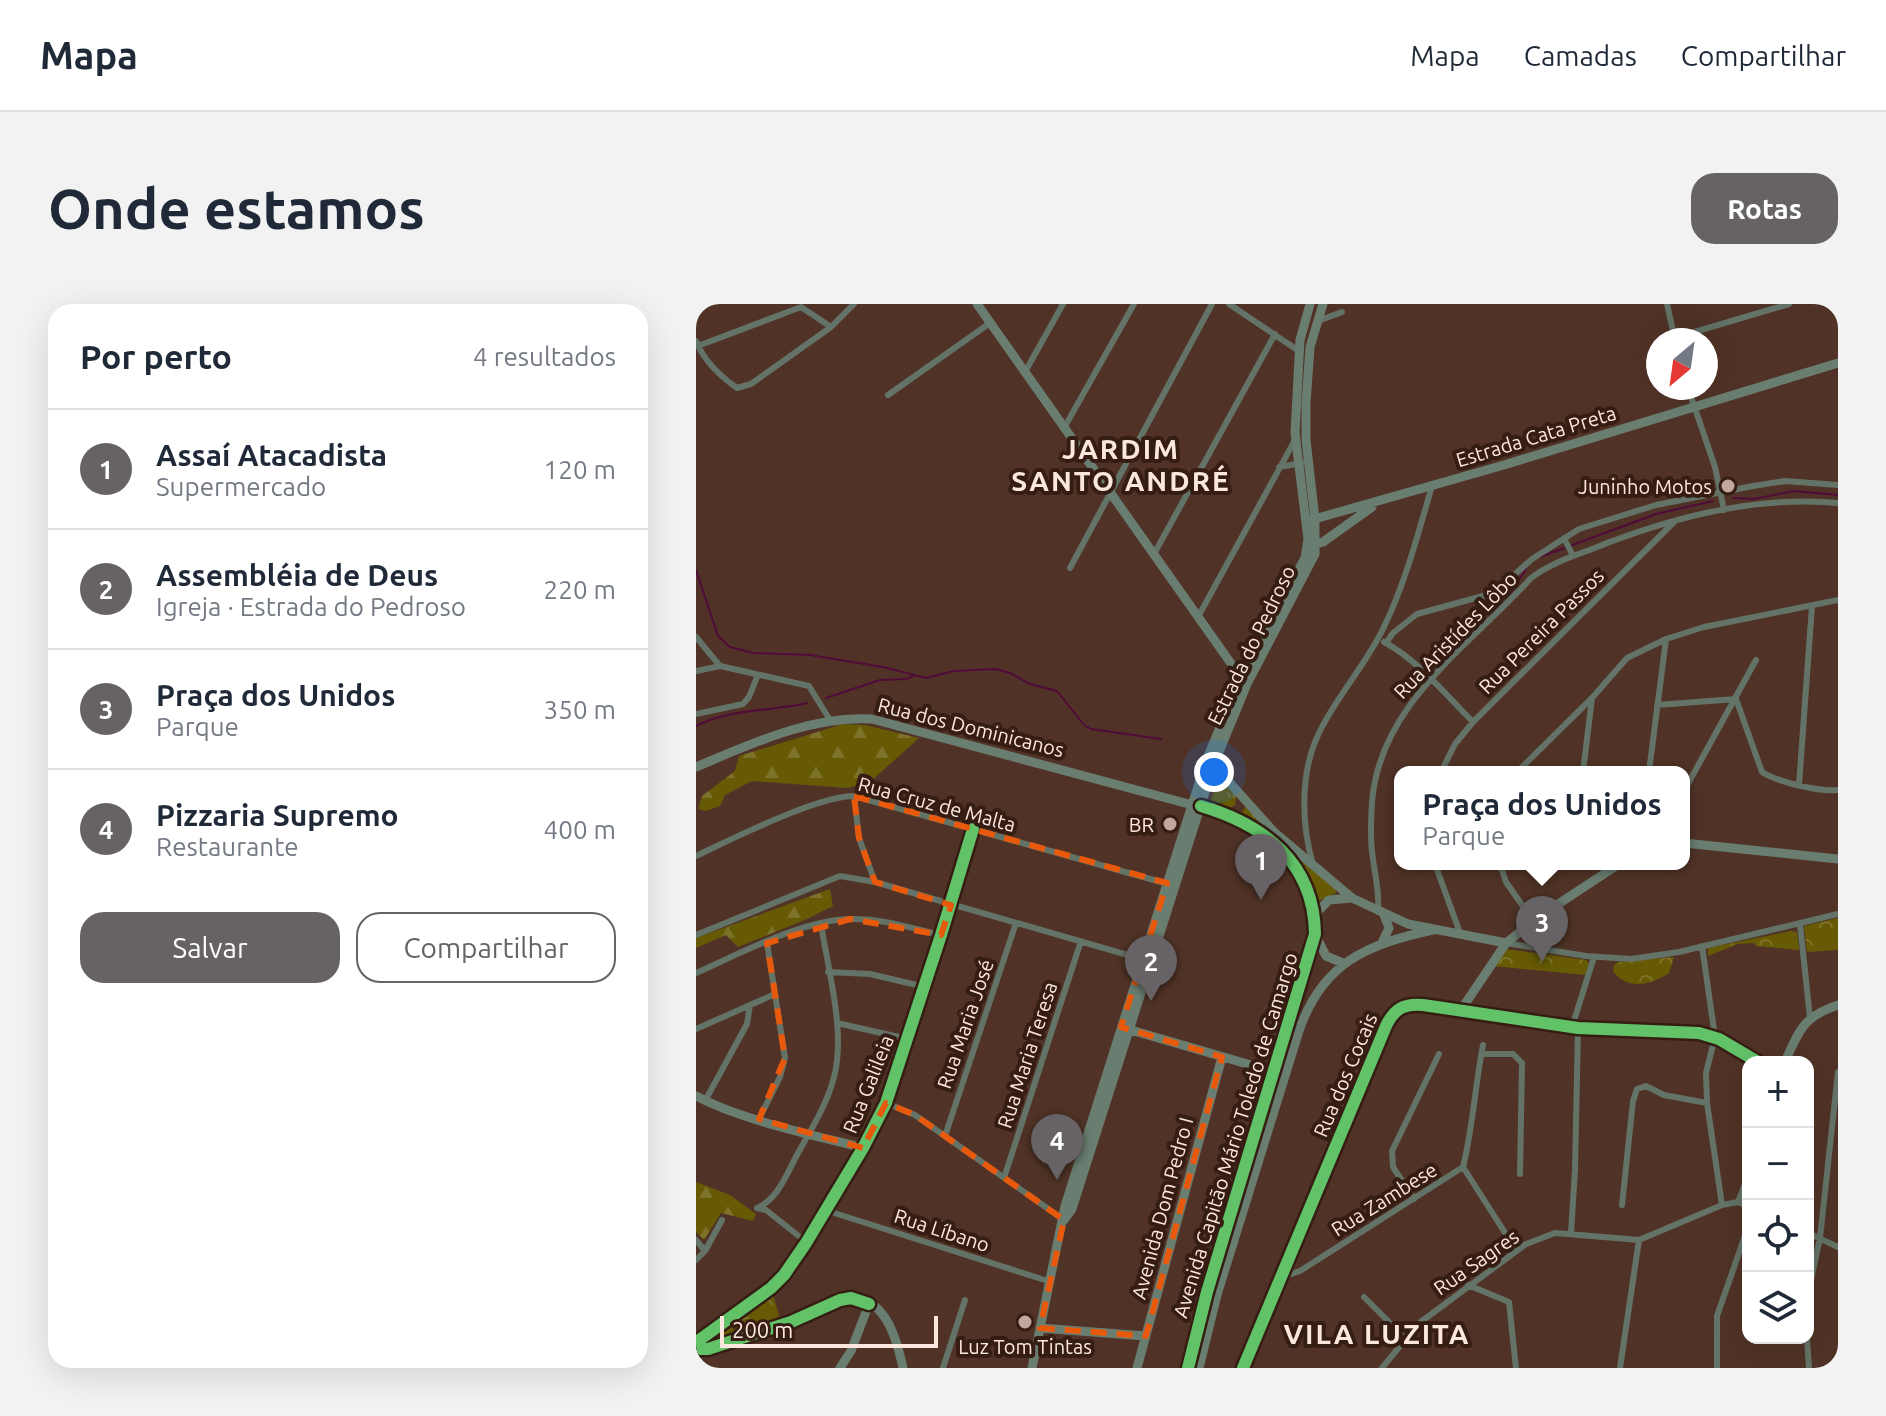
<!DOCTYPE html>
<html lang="pt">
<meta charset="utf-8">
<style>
body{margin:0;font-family:Ubuntu,sans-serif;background:#f2f2f3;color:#1f2937}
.controls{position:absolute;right:24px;bottom:24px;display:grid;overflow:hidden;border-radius:16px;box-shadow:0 8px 32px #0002}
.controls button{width:72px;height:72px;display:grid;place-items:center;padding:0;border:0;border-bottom:2px solid #e0e1e3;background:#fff;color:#1f2937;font:40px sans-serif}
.compass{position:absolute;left:950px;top:24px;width:72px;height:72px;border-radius:50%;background:#fff;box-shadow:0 8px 32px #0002;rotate:209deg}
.scale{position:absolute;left:24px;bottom:20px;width:218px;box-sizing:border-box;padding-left:8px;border:4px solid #fce7df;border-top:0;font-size:22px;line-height:28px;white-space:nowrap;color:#fce7df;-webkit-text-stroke:6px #361d13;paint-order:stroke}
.you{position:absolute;left:518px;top:468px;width:28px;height:28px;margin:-20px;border:6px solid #fff;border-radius:50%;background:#1a73e8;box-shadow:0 0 0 12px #1a73e833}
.badge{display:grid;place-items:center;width:52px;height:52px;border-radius:50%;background:#676265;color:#fff;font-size:26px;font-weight:700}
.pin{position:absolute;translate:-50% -66px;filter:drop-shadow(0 2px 4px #0008)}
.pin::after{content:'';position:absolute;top:42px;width:28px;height:24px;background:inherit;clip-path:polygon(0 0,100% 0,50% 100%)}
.popup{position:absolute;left:698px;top:462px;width:296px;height:104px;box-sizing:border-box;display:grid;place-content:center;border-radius:16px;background:#fff;filter:drop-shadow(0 2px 6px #0005);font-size:26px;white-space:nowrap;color:#747a83}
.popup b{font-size:30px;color:#1f2937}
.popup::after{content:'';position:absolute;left:50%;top:100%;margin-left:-16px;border:16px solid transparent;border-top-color:#fff}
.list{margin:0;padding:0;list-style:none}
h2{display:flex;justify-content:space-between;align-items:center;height:104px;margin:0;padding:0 32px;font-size:34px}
h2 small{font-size:26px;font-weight:400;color:#747a83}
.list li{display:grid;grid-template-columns:52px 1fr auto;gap:24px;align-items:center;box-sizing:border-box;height:120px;padding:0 32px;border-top:2px solid #e0e1e3}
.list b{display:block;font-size:30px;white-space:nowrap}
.list p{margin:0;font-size:26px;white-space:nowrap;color:#747a83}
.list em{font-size:26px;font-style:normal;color:#747a83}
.actions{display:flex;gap:16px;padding:24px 32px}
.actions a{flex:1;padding:18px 0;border:2px solid #676265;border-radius:24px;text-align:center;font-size:28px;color:#676265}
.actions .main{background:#676265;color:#fff}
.icon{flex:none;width:44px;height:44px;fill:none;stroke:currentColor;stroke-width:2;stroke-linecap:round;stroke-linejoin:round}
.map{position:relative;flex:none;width:1142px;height:1064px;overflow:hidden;border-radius:24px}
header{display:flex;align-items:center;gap:48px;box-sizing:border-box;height:112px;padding:0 40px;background:#fff;border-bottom:2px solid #e0e1e3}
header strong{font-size:38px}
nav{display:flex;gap:44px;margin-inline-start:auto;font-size:28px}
.intro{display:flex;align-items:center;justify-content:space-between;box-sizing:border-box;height:192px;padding:0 48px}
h1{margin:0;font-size:56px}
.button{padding:20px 36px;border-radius:24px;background:#676265;color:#fff;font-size:28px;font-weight:700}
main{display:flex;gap:48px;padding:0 48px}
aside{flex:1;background:#fff;border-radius:24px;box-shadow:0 8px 32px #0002}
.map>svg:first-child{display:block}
.grass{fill:url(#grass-tufts)}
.forest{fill:url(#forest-firs)}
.park{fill:url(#park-crowns)}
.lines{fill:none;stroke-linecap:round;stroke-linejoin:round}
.stream{stroke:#510b3b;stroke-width:2}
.street{stroke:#647367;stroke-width:6}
.secondary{stroke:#6a7d71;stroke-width:9}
.cycleway-casing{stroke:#361d13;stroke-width:17}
.cycleway{stroke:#61c268;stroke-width:12}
.marked{fill:none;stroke:#e8590c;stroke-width:6;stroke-dasharray:16 10;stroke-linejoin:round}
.poi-dot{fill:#c0a89e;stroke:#361d13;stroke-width:3}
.labels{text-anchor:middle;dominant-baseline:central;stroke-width:8;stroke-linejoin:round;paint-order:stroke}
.street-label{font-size:20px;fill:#fce7df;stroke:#361d13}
.poi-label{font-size:20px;fill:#fce7df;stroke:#361d13;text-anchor:end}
.district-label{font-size:28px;font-weight:bold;letter-spacing:2px;fill:#fce7df;stroke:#361d13}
</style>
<header>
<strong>Mapa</strong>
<nav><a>Mapa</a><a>Camadas</a><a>Compartilhar</a></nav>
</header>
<div class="intro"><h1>Onde estamos</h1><a class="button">Rotas</a></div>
<main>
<aside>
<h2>Por perto<small>4 resultados</small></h2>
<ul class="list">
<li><span class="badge">1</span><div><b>Assaí Atacadista</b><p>Supermercado</p></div><em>120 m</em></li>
<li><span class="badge">2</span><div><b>Assembléia de Deus</b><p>Igreja · Estrada do Pedroso</p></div><em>220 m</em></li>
<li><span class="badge">3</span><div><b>Praça dos Unidos</b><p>Parque</p></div><em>350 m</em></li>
<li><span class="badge">4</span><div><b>Pizzaria Supremo</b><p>Restaurante</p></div><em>400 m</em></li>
</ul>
<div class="actions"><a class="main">Salvar</a><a>Compartilhar</a></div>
</aside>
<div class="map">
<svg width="1142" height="1064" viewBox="0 0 1142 1064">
<defs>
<pattern id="grass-tufts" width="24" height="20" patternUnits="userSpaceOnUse" patternTransform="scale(2)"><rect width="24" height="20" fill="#665a05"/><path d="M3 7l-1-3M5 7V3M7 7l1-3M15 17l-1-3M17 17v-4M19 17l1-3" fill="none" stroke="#7d7229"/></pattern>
<pattern id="forest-firs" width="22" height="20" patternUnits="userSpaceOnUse" patternTransform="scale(2)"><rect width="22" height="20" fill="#665a05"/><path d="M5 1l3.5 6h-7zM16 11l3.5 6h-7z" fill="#7d7229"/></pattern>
<pattern id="park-crowns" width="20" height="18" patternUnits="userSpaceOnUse" patternTransform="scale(2)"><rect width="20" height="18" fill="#665a05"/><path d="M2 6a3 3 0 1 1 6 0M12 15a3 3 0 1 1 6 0" fill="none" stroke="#7d7229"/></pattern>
</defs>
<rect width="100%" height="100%" fill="#503326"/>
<!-- grass -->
<path class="grass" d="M524,474L540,492L539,501L531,506L514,500L521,476Z
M550,502L585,538L640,586V589L622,597C609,558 580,530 544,511Z"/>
<!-- forest -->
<path class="forest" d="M147,420L169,421L223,434L174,478L152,484L56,477L29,491L24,502L10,507L2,505L6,492L39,467L43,452Z
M134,585L137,602L111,615L42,643L30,631L0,644V634Z
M0,878L34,891L60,910L57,917L25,909L8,936L0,928Z"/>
<!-- park -->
<path class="park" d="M1142,614V646L1111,648L1108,622Z
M1095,627L1101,628L1103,646L1060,642L1058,639L1042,640L1012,652V644Z
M810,645L890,656L893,659L889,671L798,662Z
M978,653L973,669C955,681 931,687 917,667L918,661L922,658Z
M77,990L84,1015L26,1037H20V1030Z"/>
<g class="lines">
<!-- stream -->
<path class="stream" d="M1037,194L1058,195L1098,187L1142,191
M844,253L960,210L1017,197
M0,266L22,332L34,343L57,349L114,351L187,363L230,374L258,367L300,365L314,369L334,380L361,387L388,421L395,425L465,435
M801,295L815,288L830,265
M130,394L184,376L210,375L217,372
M0,422C35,404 73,408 111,399"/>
<!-- street -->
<path class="street" d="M533,0L603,47
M971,0L979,36
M622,17L646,8
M978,34L1093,0
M0,37C8,57 24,72 41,84L55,80L135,23L158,0
M2,42L105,3L135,23
M329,68L367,0
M992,84L1019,163L1028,206
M192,91L294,19
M368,124L438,0
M583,163L606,159
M868,234L877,252
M458,250L579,30
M374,264L516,0
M502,313L599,136
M0,333L24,362L113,382L134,416
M688,338C722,356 750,391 777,418
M690,339L697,329L721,310L798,289L836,255L883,225L960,201L1057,182L1089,177L1142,181
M0,367L24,362
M961,401L1040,395L1066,468C1081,478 1124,488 1142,486
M0,410L47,400L53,393L61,373
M745,468L759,440L777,418L979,217
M821,468L896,394L931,354L970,335L1008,323L1142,296
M887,468L896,394
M953,468L970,335
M1103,481L1116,302
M988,487L1060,356
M158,492L163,534L179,578
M0,552C36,535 121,492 158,492L472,580
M617,560C605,520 604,468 623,429C640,393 669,362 687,325C709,280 722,230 736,182
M739,560L764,629
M804,560L810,578L837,617
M682,608C684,587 678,568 676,547C674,531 675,515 676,498C684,399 773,343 835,274C853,260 875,253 896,245C973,214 1059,191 1142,199
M1104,620L1114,714
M0,631L144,572L179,578L449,656
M810,639L890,652L935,655L983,648L1142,610
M1006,642L1019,733L1010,769L1011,799L1026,901
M132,668L174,670L229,683
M0,669C45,649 104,617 153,615C185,614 215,624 245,631
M141,719L212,735
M876,723L898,653
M0,725L79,690
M787,741C779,782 777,823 767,863L820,946
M786,750H817L826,759L824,870
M9,797L51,720L54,701
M190,799L219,811L368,916
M63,815L84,773L89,754L71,639
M249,832L320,619
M167,844C217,747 246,629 277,525
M308,874L385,637
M718,895L697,863L696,847L743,750
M1042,898L1052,872
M926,901L937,797L941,785L950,782L968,791L1011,799
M61,904C82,895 90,871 101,851C114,827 131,801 138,773C150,728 132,666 125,620
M61,904L70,906L104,933
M129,906L352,977
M875,929L879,866L882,724
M1112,929L1142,943
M0,936L9,947
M0,956L9,947L26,916
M586,973L604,967L767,863
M772,981L813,998L820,1064
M1112,990L1124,934L1142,768
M668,993L710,1035
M1111,1034L1113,1064
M247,1064L269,996
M686,1064L722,1020L830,940L859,929L943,936L1026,901L1042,898L1052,902
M924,1064L943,936
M1021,1064V1012L1052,923"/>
<!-- secondary -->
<path class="secondary" d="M281,0L546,375
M615,216L808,161L1142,59
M615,238L620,240L627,238L676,203
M516,459L578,528L656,594L712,620L810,639
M0,463C55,440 116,411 176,415L530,510C583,533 619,570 619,630L511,988L492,1064
M988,539L1142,555
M619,610L633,596L656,594
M619,630L630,652L647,659
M686,639L693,624L688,611
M765,706L810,639L847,610L923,560
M428,724L579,768
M1089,758C1103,726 1108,712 1142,701
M0,792C45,816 117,831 167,844L110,939L88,971L75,984L3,1034L2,1037L5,1045C18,1046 33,1038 46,1034C66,1028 86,1022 104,1014C119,1007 134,997 150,995C189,989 201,1036 207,1064
M368,916L376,905L518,460L551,380L619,250V215L610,136V99L614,43L627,0
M344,1024L450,1032
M144,1064L155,1047L173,1000
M336,1064L369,902L510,457L545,373L609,254L612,235L599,129L604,36L614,0
M441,1064L526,753
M503,1064L521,991L603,727C626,659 671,640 737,626
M547,1064L690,722C698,705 708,699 727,701L882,724L1003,729L1023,735L1062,758"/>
<!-- cycleway casing -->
<g class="cycleway-casing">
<path id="cycleway" d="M173,1000L155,994L144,996L95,1018L12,1045H5L2,1037L75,984L88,971L110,939L167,844L190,799L245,631L277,525
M492,1064L511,988L619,630C618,559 569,521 505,502
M547,1064L690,722C698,705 708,699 727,701L882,724L1003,729L1023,735L1062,758"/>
</g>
<!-- cycleway -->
<use href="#cycleway" class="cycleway"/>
</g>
<!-- marked area -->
<path class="marked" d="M158,492L471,579L425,723L526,753L450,1032L344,1024L368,916L219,811L190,799L167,844L63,815L89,754L71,639L154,615L245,631L255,601L179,578L163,534Z"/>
<!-- markers -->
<g class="poi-dot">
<circle cx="1032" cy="182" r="8"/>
<circle cx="474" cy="520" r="8"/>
<circle cx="329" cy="1018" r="8"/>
</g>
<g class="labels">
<!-- street labels -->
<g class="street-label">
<text transform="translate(840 132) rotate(-17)">Estrada Cata Preta</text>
<text transform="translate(845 327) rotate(-45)">Rua Pereira Passos</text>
<text transform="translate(759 331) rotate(-46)">Rua Aristídes Lôbo</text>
<text transform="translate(555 341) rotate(-64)">Estrada do Pedroso</text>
<text transform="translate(275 423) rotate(14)">Rua dos Dominicanos</text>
<text transform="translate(241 500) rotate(15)">Rua Cruz de Malta</text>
<text transform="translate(269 720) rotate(-71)">Rua Maria José</text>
<text transform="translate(331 751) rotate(-72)">Rua Maria Teresa</text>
<text transform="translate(649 771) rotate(-67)">Rua dos Cocais</text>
<text transform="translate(172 780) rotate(-68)">Rua Galileia</text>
<text transform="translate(539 831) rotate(-73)">Avenida Capitão Mário Toledo de Camargo</text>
<text transform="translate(688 895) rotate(-32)">Rua Zambese</text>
<text transform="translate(466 904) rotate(-75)">Avenida Dom Pedro I</text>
<text transform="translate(246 926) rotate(18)">Rua Líbano</text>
<text transform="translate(780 958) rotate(-35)">Rua Sagres</text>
</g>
<!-- poi labels -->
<g class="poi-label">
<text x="1016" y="182">Juninho Motos</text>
<text x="458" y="520">BR</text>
<text x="329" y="1042" text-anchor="middle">Luz Tom Tintas</text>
</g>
<!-- district labels -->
<g class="district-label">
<text x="425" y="144">JARDIM<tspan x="425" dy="32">SANTO ANDRÉ</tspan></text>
<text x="681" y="1029">VILA LUZITA</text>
</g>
</g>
</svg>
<div class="controls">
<button>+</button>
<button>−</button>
<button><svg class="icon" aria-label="locate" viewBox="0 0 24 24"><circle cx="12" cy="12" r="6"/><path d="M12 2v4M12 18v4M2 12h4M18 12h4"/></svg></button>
<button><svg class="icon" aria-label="layers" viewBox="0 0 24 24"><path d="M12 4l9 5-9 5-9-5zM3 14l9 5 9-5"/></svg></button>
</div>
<svg class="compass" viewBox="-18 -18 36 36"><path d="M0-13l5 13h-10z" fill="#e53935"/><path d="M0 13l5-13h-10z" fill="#747a83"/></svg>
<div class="scale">200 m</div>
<div class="you"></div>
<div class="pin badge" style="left:565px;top:596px">1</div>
<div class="pin badge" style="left:455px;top:697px">2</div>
<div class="pin badge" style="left:846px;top:658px">3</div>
<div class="popup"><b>Praça dos Unidos</b>Parque</div>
<div class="pin badge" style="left:361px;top:876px">4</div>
</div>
</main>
